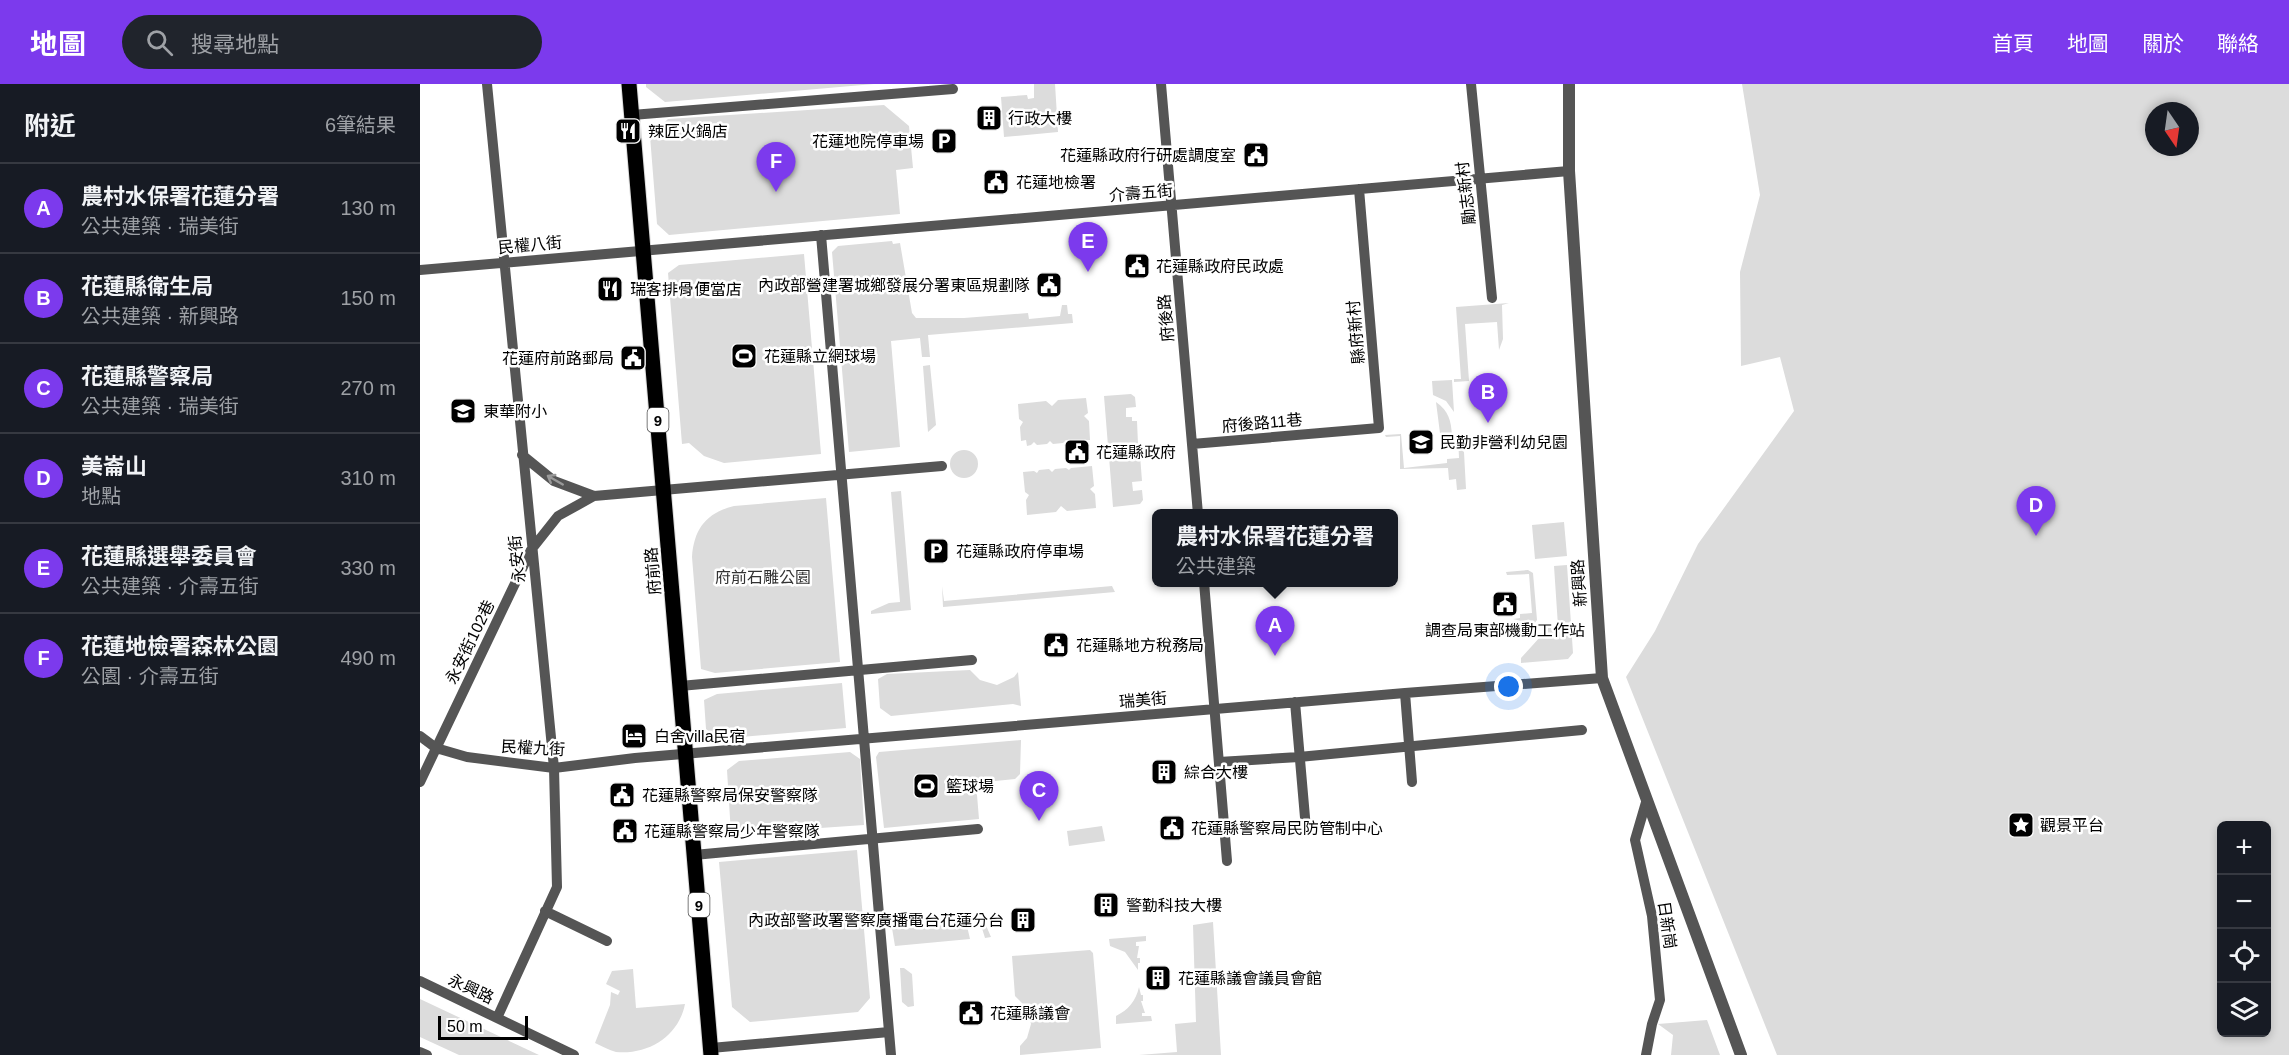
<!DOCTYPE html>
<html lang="zh-TW">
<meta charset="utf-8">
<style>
body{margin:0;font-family:Helvetica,"Noto Sans TC",sans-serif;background:#20242c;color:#f1f3f6}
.controls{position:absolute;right:18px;bottom:18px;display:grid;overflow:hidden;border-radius:9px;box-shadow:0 3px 9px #0003}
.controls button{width:54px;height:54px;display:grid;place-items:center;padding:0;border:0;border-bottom:2px solid #363941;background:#171b24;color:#f1f3f6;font:30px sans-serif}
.compass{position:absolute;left:1725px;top:18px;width:54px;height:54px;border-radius:50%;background:#171b24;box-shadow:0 3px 9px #0003;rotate:167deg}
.scale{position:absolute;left:18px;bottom:15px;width:90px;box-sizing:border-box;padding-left:6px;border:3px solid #000;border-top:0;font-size:16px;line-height:21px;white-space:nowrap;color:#000;-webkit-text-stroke:4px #fff;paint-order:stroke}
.you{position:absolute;left:1089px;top:603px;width:21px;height:21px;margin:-15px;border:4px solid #fff;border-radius:50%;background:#1a73e8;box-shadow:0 0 0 9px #1a73e833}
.badge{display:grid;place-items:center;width:39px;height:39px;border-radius:50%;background:#7c3aed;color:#fff;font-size:20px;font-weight:700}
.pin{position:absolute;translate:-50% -50px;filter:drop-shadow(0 2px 3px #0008)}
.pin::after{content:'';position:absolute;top:32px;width:21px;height:18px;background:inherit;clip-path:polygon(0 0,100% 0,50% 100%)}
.popup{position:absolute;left:732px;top:425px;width:246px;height:78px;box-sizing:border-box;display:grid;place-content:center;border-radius:9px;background:#171b24;filter:drop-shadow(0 2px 4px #0005);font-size:20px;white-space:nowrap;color:#9ea1a6}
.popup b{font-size:22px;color:#f1f3f6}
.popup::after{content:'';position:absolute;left:50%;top:100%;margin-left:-12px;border:12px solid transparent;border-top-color:#171b24}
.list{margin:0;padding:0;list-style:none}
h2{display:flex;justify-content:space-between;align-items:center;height:78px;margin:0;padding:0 24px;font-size:26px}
h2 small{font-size:20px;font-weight:400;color:#9ea1a6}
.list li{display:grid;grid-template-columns:39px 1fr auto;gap:18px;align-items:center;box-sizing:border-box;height:90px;padding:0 24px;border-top:2px solid #363941}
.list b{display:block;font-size:22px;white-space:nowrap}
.list p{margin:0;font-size:20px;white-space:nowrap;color:#9ea1a6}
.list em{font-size:20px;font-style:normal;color:#9ea1a6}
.icon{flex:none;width:33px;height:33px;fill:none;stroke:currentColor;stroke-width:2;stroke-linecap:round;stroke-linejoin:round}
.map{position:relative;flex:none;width:1869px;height:971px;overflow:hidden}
header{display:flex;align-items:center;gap:36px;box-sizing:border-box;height:84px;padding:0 30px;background:#7c3aed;color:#fff}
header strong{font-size:28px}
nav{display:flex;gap:33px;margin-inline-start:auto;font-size:21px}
.search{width:420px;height:54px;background:#20242c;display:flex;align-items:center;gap:15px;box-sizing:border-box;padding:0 21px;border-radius:33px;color:#9ea1a6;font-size:22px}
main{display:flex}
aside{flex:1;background:#171b24}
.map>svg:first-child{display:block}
.green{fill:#dcdcdc;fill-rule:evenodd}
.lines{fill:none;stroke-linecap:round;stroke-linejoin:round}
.primary-casing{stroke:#dbdbdb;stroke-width:17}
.minor{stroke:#555;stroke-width:10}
.tertiary{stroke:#555;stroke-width:12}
.primary{stroke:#000;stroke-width:15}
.oneway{stroke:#999}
.labels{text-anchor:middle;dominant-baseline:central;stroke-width:5;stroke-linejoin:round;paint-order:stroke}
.shield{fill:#fff;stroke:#4c4c4c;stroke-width:1.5}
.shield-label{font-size:15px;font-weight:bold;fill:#000}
.poi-label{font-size:16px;fill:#000;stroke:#fff;text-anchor:start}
.street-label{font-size:16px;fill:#000;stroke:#fff}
.park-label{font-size:16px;fill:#333;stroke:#fff}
</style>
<header>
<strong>地圖</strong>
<div class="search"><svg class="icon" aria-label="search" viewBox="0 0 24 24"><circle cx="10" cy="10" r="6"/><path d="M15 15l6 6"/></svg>搜尋地點</div>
<nav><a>首頁</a><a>地圖</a><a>關於</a><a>聯絡</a></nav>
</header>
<main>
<aside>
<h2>附近<small>6筆結果</small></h2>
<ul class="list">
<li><span class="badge">A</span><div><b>農村水保署花蓮分署</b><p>公共建築 · 瑞美街</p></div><em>130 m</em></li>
<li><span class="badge">B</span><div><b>花蓮縣衛生局</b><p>公共建築 · 新興路</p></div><em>150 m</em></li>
<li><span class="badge">C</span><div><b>花蓮縣警察局</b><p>公共建築 · 瑞美街</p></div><em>270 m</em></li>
<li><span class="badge">D</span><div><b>美崙山</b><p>地點</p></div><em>310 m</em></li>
<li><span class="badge">E</span><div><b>花蓮縣選舉委員會</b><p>公共建築 · 介壽五街</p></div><em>330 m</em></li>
<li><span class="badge">F</span><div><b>花蓮地檢署森林公園</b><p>公園 · 介壽五街</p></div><em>490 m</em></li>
</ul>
</aside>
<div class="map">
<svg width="1869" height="971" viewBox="0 0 1869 971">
<rect width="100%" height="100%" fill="#fff"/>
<!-- green -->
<path class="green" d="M226,0H454L245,18L226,3Z
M614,0H635L638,48L584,53L581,13L607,11L608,15L614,14Z
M1322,0H1869V971H1357L1206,593L1235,547L1278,460L1374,327L1360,273L1321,282L1320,188L1340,111ZM1734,27H1770V63H1734ZM1802,742H1846V948H1802Z
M464,21L489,42L493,84L476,86L480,130L249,151L237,140L230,52L248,35Z
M472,157L473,160L480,159L492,229L496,234H544L608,229L609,235L640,232L642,221H647L648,230H652L653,239L508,251L510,273H502L500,254L471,257L480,363L429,368L412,168L418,162Z
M384,170L401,370L304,379L284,372L269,359L262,360L248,189L259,181Z
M1089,219L1082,221L1083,255L1079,266L1077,238L1045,240L1049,297L1034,298V295H1041L1036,223Z
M510,281L516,341L508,348L503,282Z
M1032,296L1034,328L1026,317L1013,311L1012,297Z
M711,310L715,313L716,323L706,324V333H712V337H717L718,360L688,362L684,312Z
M666,314L668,329L664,332L669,337L670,356L649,358L646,356L643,359L633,360L630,357L627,360L617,361L614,358L611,361L607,362L606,356L601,357L600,343L603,338L599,335L598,320L626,317L632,322L638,316Z
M1016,318C1029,327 1031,337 1032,351L1025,352L1026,364L1022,365Z
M981,350L984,384L1027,379V375L1039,374L1038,351L1043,350L1046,405L1037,406L1036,395L1029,396L1028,384L980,385V352L966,353L965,351Z
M530 380a14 14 0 1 1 28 0a14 14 0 1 1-28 0Z
M720,371L722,397L712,398L713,407L722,406L723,416L720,420L693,423L689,373Z
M672,382L674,402L670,405L675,410L676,424L647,427L641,422L636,428L607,431L606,416L609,411L605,408L603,388L614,387L617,389L619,386L629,385L632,388L635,385L646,384L649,386L651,384Z
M481,407L491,526L451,530V527L469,519L480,518L471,408Z
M406,414L420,578L295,589L281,585L272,473C274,445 286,429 314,422Z
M1144,438L1147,472L1115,475L1112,441Z
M1147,481L1153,569L1148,575L1101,579V574L1130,542H1138L1134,482Z
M1108,486L1113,489L1117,536L1114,540L1093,535L1100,534V530L1112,529L1109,490L1087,491L1086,488Z
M522,502L524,517L692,502L695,508L523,523Z
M550,586L560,596L577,601L594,593L598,588L601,622L593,620L471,632L460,624L458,595L467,590Z
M422,599L426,644L298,655L286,645L284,616L297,610Z
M601,656L600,690L595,695L556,699L559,735L464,744L456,673L459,668Z
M430,668L440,675L444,741L311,750L307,686L319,677Z
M682,742L685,757L649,762L647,747Z
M437,766L450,914L438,928L330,938L312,923L299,778Z
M793,838L801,971H719L757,968L755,940L776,938L773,841Z
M565,839L571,853L565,854L561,841L547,842L550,855L475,862L472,844Z
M726,852V857L716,858V862H719L717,874H720V879H718V886L705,868L690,862L689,855Z
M670,866L673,869L681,964L600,971V962L607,954L611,940L608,925L595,912L592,872Z
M480,884H484L492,890L494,922L488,923L482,918Z
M213,885L216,924L265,920C259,951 230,971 196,968C189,966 182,962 175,959L190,921L191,908L198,911L200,907L186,900L192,887Z
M719,903L721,911H723V917H721L725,929H722V932H731L732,937L696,940V932C708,926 716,917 719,903Z
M0,915L119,971H39L0,953Z
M1287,936L1300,971H1251L1253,951L1238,940Z"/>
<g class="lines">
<!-- primary casing -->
<g class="primary-casing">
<path id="primary" d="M209,0L291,971"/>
</g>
<!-- minor -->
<path class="minor" d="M67,0L134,684L137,803L77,934
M741,0L778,430
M1051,0L1072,214
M212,31L533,5
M401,151L471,971
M0,186L1149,87
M772,360L959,344L939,105
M102,371L134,397L174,412
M784,498L807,777
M260,602L552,576
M985,609L992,698
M875,618L886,745
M0,652L16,664L47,673L134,684L215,674L985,609L1182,594
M799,678L879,673L1162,646
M0,698L111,466L138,432L174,412L522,382
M274,771L558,745
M125,827L187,857
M0,897L154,971
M291,964L469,948
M0,968L7,971
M1226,971L1232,940L1240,916L1232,832L1215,756L1227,715"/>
<!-- tertiary -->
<path class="tertiary" d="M1149,0V87L1182,594L1321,971"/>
<!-- primary -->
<use href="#primary" class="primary"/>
</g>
<!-- one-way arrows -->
<defs><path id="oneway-shaft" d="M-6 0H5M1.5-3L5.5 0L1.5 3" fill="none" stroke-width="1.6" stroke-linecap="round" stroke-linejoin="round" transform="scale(1.5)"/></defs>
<use class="oneway" href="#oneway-shaft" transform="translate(135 396) rotate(-150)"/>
<!-- icons -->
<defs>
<g id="building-square" transform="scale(1.35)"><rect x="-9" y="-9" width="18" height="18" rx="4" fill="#000" stroke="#fff"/><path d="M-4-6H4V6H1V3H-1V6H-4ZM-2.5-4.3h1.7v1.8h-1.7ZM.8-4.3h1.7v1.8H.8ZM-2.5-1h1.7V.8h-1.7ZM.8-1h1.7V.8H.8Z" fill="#fff"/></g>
<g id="restaurant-square" transform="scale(1.35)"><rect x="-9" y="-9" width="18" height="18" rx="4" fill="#000" stroke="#fff"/><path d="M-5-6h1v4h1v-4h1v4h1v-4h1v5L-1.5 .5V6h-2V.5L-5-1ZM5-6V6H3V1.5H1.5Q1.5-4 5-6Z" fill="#fff"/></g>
<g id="parking-square" transform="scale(1.35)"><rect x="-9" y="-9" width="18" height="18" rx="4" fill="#000" stroke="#fff"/><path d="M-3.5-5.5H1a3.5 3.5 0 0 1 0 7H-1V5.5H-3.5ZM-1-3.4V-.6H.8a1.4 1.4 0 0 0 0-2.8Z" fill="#fff"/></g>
<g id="civic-square" transform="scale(1.35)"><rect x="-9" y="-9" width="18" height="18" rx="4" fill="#000" stroke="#fff"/><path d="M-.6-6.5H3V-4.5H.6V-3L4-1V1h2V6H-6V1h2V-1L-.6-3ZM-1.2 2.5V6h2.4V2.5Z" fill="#fff"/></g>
<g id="stadium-square" transform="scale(1.35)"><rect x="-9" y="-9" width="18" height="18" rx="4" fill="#000" stroke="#fff"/><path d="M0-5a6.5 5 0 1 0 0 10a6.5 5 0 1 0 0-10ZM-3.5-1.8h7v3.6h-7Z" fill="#fff"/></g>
<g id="school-square" transform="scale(1.35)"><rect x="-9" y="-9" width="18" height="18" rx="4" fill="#000" stroke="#fff"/><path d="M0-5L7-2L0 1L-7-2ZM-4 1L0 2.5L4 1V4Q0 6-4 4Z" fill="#fff"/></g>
<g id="hotel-square" transform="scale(1.35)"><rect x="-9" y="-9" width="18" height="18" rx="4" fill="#000" stroke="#fff"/><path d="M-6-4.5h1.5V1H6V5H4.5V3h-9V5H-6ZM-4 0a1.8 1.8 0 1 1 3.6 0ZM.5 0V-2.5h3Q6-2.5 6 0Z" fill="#fff"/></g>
<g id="sight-square" transform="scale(1.35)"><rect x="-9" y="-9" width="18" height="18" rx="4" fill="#000" stroke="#fff"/><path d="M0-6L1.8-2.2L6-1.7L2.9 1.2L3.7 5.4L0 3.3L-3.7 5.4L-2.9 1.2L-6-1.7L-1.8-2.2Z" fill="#fff"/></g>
</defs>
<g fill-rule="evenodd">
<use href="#building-square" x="569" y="34"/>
<use href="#restaurant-square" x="208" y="47"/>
<use href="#parking-square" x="524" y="57"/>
<use href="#civic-square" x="836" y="71"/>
<use href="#civic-square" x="576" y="98"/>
<use href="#civic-square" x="717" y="182"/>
<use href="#civic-square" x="629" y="201"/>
<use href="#restaurant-square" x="190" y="205"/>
<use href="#stadium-square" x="324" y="272"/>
<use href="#civic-square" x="213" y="274"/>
<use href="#school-square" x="43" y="327"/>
<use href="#school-square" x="1001" y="358"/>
<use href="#civic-square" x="657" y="368"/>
<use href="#parking-square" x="516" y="467"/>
<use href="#civic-square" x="1085" y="520"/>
<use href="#civic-square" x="636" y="561"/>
<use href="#hotel-square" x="214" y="652"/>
<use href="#building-square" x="744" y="688"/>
<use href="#stadium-square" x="506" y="702"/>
<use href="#civic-square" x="202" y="711"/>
<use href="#sight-square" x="1601" y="741"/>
<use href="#civic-square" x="752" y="744"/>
<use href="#civic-square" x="205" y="747"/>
<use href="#building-square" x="686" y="821"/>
<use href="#building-square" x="603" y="836"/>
<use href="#building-square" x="738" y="894"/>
<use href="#civic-square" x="551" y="929"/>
</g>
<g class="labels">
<!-- shield labels -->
<g class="shield">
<rect x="227.5" y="324" width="21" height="24" rx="4.5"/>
<rect x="268.5" y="809" width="21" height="24" rx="4.5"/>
</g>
<g class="shield-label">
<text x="238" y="336">9</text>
<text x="279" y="821">9</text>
</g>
<!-- poi labels -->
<g class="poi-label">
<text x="588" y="34">行政大樓</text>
<text x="228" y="47">辣匠火鍋店</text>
<text x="504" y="57" text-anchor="end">花蓮地院停車場</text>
<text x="816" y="71" text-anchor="end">花蓮縣政府行研處調度室</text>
<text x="596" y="98">花蓮地檢署</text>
<text x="736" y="182">花蓮縣政府民政處</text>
<text x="610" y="201" text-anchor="end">內政部營建署城鄉發展分署東區規劃隊</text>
<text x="210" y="205">瑞客排骨便當店</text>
<text x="344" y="272">花蓮縣立網球場</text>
<text x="194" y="274" text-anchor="end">花蓮府前路郵局</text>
<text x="63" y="327">東華附小</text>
<text x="1020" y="358">民勤非營利幼兒園</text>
<text x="676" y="368">花蓮縣政府</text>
<text x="536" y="467">花蓮縣政府停車場</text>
<text x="1085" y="546" text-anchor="middle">調查局東部機動工作站</text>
<text x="656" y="561">花蓮縣地方稅務局</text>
<text x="234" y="652">白舍villa民宿</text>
<text x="764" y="688">綜合大樓</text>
<text x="526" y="702">籃球場</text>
<text x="222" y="711">花蓮縣警察局保安警察隊</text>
<text x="1620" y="741">觀景平台</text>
<text x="771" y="744">花蓮縣警察局民防管制中心</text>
<text x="224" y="747">花蓮縣警察局少年警察隊</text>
<text x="706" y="821">警勤科技大樓</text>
<text x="584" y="836" text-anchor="end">內政部警政署警察廣播電台花蓮分台</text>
<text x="758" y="894">花蓮縣議會議員會館</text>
<text x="570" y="929">花蓮縣議會</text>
</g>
<!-- street labels -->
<g class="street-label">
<text transform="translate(721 109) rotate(-5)">介壽五街</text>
<text transform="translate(1046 109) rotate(-97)">勵志新村</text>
<text transform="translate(110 161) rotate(-5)">民權八街</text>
<text transform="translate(746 234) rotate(-95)">府後路</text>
<text transform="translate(936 248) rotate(-95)">縣府新村</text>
<text transform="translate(842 339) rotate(-5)">府後路11巷</text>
<text transform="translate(97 475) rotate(-96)">永安街</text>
<text transform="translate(233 487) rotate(-95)">府前路</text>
<text transform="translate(1159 499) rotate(-94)">新興路</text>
<text transform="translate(50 558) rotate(-64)">永安街102巷</text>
<text transform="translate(723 616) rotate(-5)">瑞美街</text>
<text transform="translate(113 664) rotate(3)">民權九街</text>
<text transform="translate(1247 841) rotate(82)">日新崗</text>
<text transform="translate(51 905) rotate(25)">永興路</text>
</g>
<!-- park labels -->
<g class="park-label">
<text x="343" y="493">府前石雕公園</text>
</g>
</g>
</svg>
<div class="controls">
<button>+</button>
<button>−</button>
<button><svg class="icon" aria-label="locate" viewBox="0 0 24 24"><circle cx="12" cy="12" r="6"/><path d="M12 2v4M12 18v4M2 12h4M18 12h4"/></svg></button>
<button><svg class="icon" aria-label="layers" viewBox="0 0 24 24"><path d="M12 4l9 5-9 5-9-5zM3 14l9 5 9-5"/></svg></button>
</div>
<svg class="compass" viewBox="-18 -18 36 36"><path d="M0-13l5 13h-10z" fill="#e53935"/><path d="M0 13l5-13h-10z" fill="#9ea1a6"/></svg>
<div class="scale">50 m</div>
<div class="you"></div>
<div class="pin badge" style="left:855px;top:572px">A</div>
<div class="popup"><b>農村水保署花蓮分署</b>公共建築</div>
<div class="pin badge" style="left:1068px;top:339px">B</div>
<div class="pin badge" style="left:619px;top:737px">C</div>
<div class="pin badge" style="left:1616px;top:452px">D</div>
<div class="pin badge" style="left:668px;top:188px">E</div>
<div class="pin badge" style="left:356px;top:108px">F</div>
</div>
</main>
